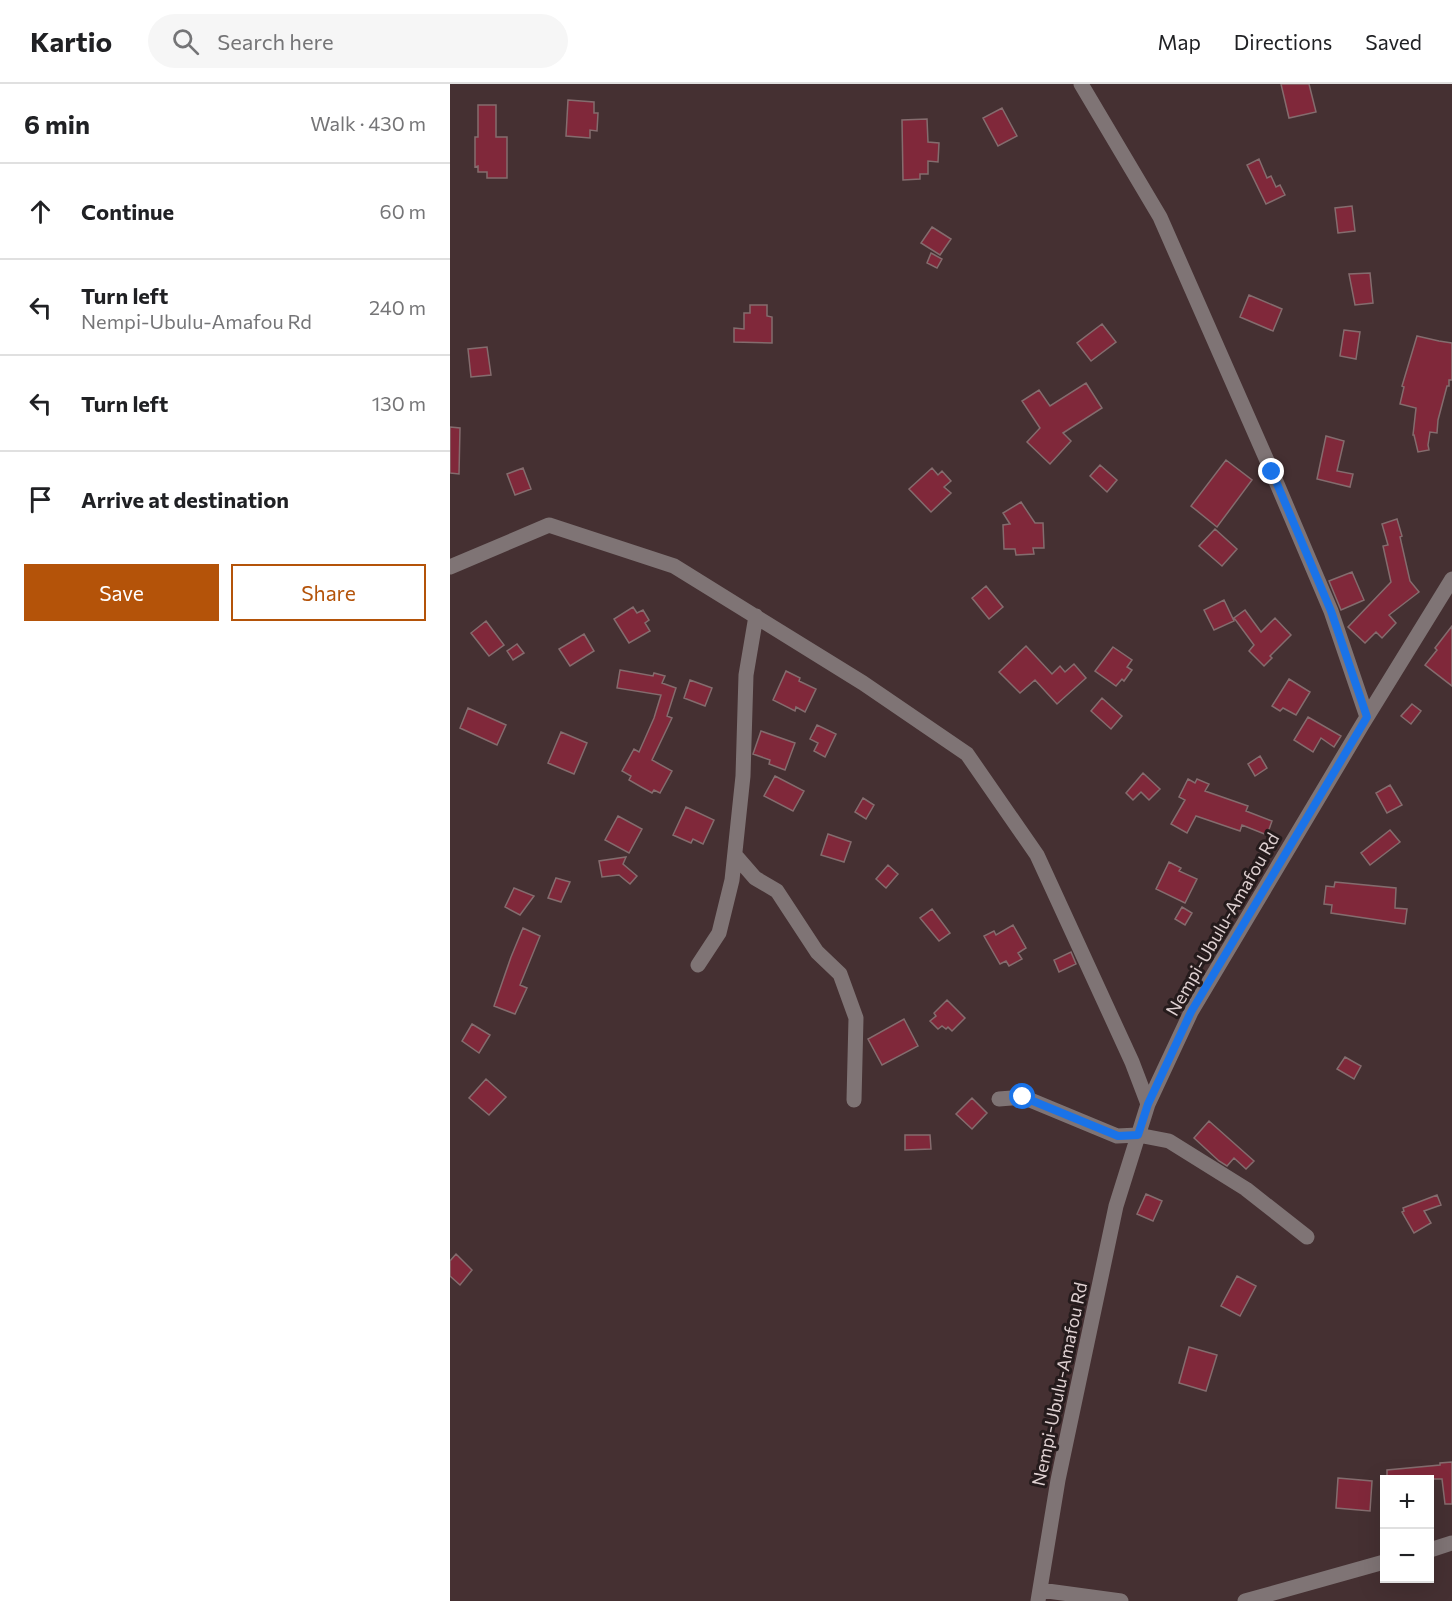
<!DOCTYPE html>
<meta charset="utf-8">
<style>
body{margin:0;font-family:Commissioner,sans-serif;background:#f6f6f6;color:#202124}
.controls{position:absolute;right:18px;bottom:18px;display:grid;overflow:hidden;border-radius:0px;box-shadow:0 6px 24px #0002}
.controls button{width:54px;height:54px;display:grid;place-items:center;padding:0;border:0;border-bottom:2px solid #e0e0e0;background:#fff;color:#202124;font:30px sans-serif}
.stop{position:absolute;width:18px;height:18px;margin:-14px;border:4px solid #1a73e8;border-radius:50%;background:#fff}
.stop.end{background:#1a73e8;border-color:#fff;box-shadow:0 2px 6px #0008}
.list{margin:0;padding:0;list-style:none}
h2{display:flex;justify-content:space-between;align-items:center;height:78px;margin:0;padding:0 24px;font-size:26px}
h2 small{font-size:20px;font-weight:400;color:#757577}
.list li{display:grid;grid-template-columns:39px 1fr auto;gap:18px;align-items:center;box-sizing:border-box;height:96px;padding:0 24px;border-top:2px solid #e0e0e0}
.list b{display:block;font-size:22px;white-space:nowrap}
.list p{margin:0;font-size:20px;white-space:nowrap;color:#757577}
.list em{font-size:20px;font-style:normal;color:#757577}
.actions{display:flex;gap:12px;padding:18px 24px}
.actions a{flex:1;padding:14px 0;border:2px solid #b45309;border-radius:0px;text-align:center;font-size:21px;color:#b45309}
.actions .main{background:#b45309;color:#fff}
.icon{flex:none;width:33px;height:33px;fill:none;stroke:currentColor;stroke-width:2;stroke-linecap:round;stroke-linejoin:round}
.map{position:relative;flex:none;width:1002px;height:1517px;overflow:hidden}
header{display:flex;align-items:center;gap:36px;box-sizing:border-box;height:84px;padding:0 30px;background:#fff;border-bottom:2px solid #e0e0e0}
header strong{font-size:28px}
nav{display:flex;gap:33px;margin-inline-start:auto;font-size:21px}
.search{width:420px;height:54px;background:#f6f6f6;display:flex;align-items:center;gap:15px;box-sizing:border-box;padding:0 21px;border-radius:33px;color:#757577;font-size:22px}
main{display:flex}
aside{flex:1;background:#fff}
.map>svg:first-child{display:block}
.building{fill:#80283a;stroke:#846c6e;stroke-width:1.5}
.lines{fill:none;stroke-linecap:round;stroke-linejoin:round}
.minor{stroke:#7f7475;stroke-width:15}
.route{stroke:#1a73e8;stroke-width:8}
.labels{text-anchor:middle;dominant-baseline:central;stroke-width:6;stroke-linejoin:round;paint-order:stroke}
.street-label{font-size:18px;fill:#dfd1d2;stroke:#251b1c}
</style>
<header>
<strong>Kartio</strong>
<div class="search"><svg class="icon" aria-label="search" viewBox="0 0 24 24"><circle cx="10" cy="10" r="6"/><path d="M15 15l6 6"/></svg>Search here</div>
<nav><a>Map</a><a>Directions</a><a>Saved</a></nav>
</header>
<main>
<aside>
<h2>6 min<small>Walk · 430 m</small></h2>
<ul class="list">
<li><svg class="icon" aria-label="ahead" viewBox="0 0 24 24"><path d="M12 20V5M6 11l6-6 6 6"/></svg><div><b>Continue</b></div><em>60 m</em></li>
<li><svg class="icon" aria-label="left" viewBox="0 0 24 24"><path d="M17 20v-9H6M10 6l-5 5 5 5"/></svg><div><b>Turn left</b><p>Nempi-Ubulu-Amafou Rd</p></div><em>240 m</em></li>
<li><svg class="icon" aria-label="left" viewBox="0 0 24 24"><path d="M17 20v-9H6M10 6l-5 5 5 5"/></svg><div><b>Turn left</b></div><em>130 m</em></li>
<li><svg class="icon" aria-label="arrive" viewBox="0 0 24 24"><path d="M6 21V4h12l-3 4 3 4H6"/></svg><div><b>Arrive at destination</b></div></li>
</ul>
<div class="actions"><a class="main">Save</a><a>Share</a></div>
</aside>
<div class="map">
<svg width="1002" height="1517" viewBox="0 0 1002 1517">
<rect width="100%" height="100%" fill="#453032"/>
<!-- building -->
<path class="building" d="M831,0H859L866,28L839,34Z
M118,16L144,18V29H148L147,47L140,46V54L116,52Z
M28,21H46V53H57V94H37V88H28V82L25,83V53H28Z
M552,24L567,52L548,62L533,34Z
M477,35L478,58L489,59L488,78L478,77V90H470V95L453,96L452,36Z
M809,75L817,94L821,92L826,103L830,101L835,111L816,120L797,81Z
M902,122L905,147L888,149L885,124Z
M482,143L501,155L490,171L471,159Z
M481,169L492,175L487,184L477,179Z
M920,189L923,219L905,221L899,190Z
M799,211L832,225L823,247L790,233Z
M300,221H317V232L322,233V259L284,258V244L294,245V229H300Z
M652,240L666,258L641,277L627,259Z
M894,246L910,248L906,275L890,272Z
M967,252L989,257L1002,259V296H999V302H997L988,336L987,349L980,348L978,361L979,366L968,368L964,351H963L966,324L950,320L954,303L952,302Z
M37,263L41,291L21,293L18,265Z
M636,299L652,324L613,349L621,357L600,380L577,358L590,344L572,317L589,306L600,322Z
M0,343L10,344L9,390L0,389Z
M876,352L894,357L887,387L903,390L900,403L867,395Z
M776,376L802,396L767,443L741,422Z
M650,381L667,396L657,408L640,392Z
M73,384L81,405L65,411L57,390Z
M482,384L488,391L492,387L501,397L494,403L501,409L481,428L459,405Z
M571,418L585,439H593L594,464H583L584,470L566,471L565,465H554L553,441L560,440L553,429Z
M947,435L952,452L950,453L960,497L969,508L939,531L946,539L932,554L926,548L915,559L898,543L941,498L933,462L938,461L932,440Z
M765,445L787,465L772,482L749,462Z
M902,488L914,516L891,526L879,497Z
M536,502L553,523L539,535L522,514Z
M774,516L784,537L764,546L754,526Z
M183,523L187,529L193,526L199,536L195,539L200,547L179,559L164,535Z
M795,526L811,548L825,534L841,551L820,572L822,574L814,582L799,567L804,561L784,534Z
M36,537L54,561L39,572L21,549Z
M1002,542V602L975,581L987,566L985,564Z
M134,550L144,567L120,582L109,565Z
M67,560L74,569L63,576L57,567Z
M576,562L602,590L610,582L615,588L624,580L636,594L607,620L585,596L570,609L549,588Z
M663,563L682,576L677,583L682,586L674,597L672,595L666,602L645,587Z
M170,586L203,592L204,589L215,592L212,599L226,604L217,632L222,634L202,676L222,687L210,709L204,706L202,709L193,704L179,696L181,692L172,687L184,665L189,668L204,634L211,611L167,604Z
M336,587L350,594L349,597L366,605L355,628L346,623L345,627L323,616Z
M839,595L860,608L846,631L833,624L830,627L822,622Z
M240,596L262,604L255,622L234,614Z
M652,614L672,632L661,645L641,627Z
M962,620L971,627L961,640L951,632Z
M18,624L56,641L47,661L10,644Z
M858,633L891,652L884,663L871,654L863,668L844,656Z
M367,641L386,650L375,673L364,667L368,659L360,655Z
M311,647L345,659L335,686L319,680L320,676L303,670Z
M111,648L137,659L124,690L98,679Z
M810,672L817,684L805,692L798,680Z
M693,689L710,705L699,716L691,708L683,716L676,709Z
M325,692L354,707L343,727L314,712Z
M738,695L745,699L747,695L759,700L755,707L798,722L796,727L822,737L817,751L792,741L790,747L746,732L737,749L721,740L735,716L729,713Z
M940,701L952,721L937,729L926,709Z
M413,714L424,721L416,735L405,728Z
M236,723L264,736L253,760L243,755L241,759L223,751Z
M168,732L192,745L179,769L155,756Z
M940,746L950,758L920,781L911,769Z
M378,750L401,758L394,778L371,771Z
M176,773L173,780L187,792L180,800L169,791L152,793L149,777Z
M719,778L731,784L729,787L747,795L735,819L706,805Z
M438,781L448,790L436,804L426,795Z
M106,794L120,798L111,818L98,814Z
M885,798L946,804L945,824L957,825L955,840L881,829L882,821L874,820L876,802L884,803Z
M64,804L84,812L70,831L55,823Z
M732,823L742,829L735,841L725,835Z
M482,825L500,849L489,857L470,834Z
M563,841L576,864L568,869L572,875L559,882L556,877L550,880L534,852L544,847L546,851Z
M73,844L90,852L70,901L77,904L65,930L44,922L61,873Z
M621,868L626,880L609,888L604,876Z
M497,916L515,934L502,947L498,943L496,945L492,942L488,945L480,937L486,932L484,929Z
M454,935L468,962L432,981L418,955Z
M22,940L40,951L29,969L12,957Z
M895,973L911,982L904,995L887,985Z
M36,995L56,1013L39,1031L19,1014Z
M522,1014L537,1029L522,1045L506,1030Z
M759,1037L804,1077L796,1085L784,1074L777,1082L769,1077L744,1054Z
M455,1051H480L481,1065L455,1066Z
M696,1110L712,1117L703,1137L687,1130Z
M987,1111L991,1121L974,1127L981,1139L964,1149L952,1128L954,1127L953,1124Z
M6,1170L22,1186L10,1201L0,1192V1177Z
M787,1192L806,1202L790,1232L771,1222Z
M739,1263L767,1271L756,1307L729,1299Z
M1002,1378V1420H995L992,1395H937V1386L990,1381V1379Z
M888,1394L922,1397L920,1427L886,1424Z"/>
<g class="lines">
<!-- minor -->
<path class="minor" d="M631,0L710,133L822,388L881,527L917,633
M0,483L99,441L224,482L413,599L517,670L587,771L682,978L698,1020
M285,771L305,794L327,807L367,868L390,890L406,934L404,1016
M248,881L269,849L282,796L293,692L296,591L306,532
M549,1015L573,1013L667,1052L688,1051L719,1057L796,1105L857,1153
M980,1466L1002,1459
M590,1506L671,1517
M588,1517L608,1396L666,1122L698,1020L741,928L912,641L1002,495
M795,1517L934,1478"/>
</g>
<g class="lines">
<!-- route -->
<path class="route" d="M573,1013L668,1052L688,1051L698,1020L741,928L917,633L881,527L822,388"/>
</g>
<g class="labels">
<!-- street labels -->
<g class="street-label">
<text transform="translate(772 840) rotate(-60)">Nempi-Ubulu-Amafou Rd</text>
<text transform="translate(609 1300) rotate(-78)">Nempi-Ubulu-Amafou Rd</text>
</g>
</g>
</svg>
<div class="controls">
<button>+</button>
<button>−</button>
</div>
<div class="stop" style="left:573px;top:1013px"></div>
<div class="stop end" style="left:822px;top:388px"></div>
</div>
</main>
